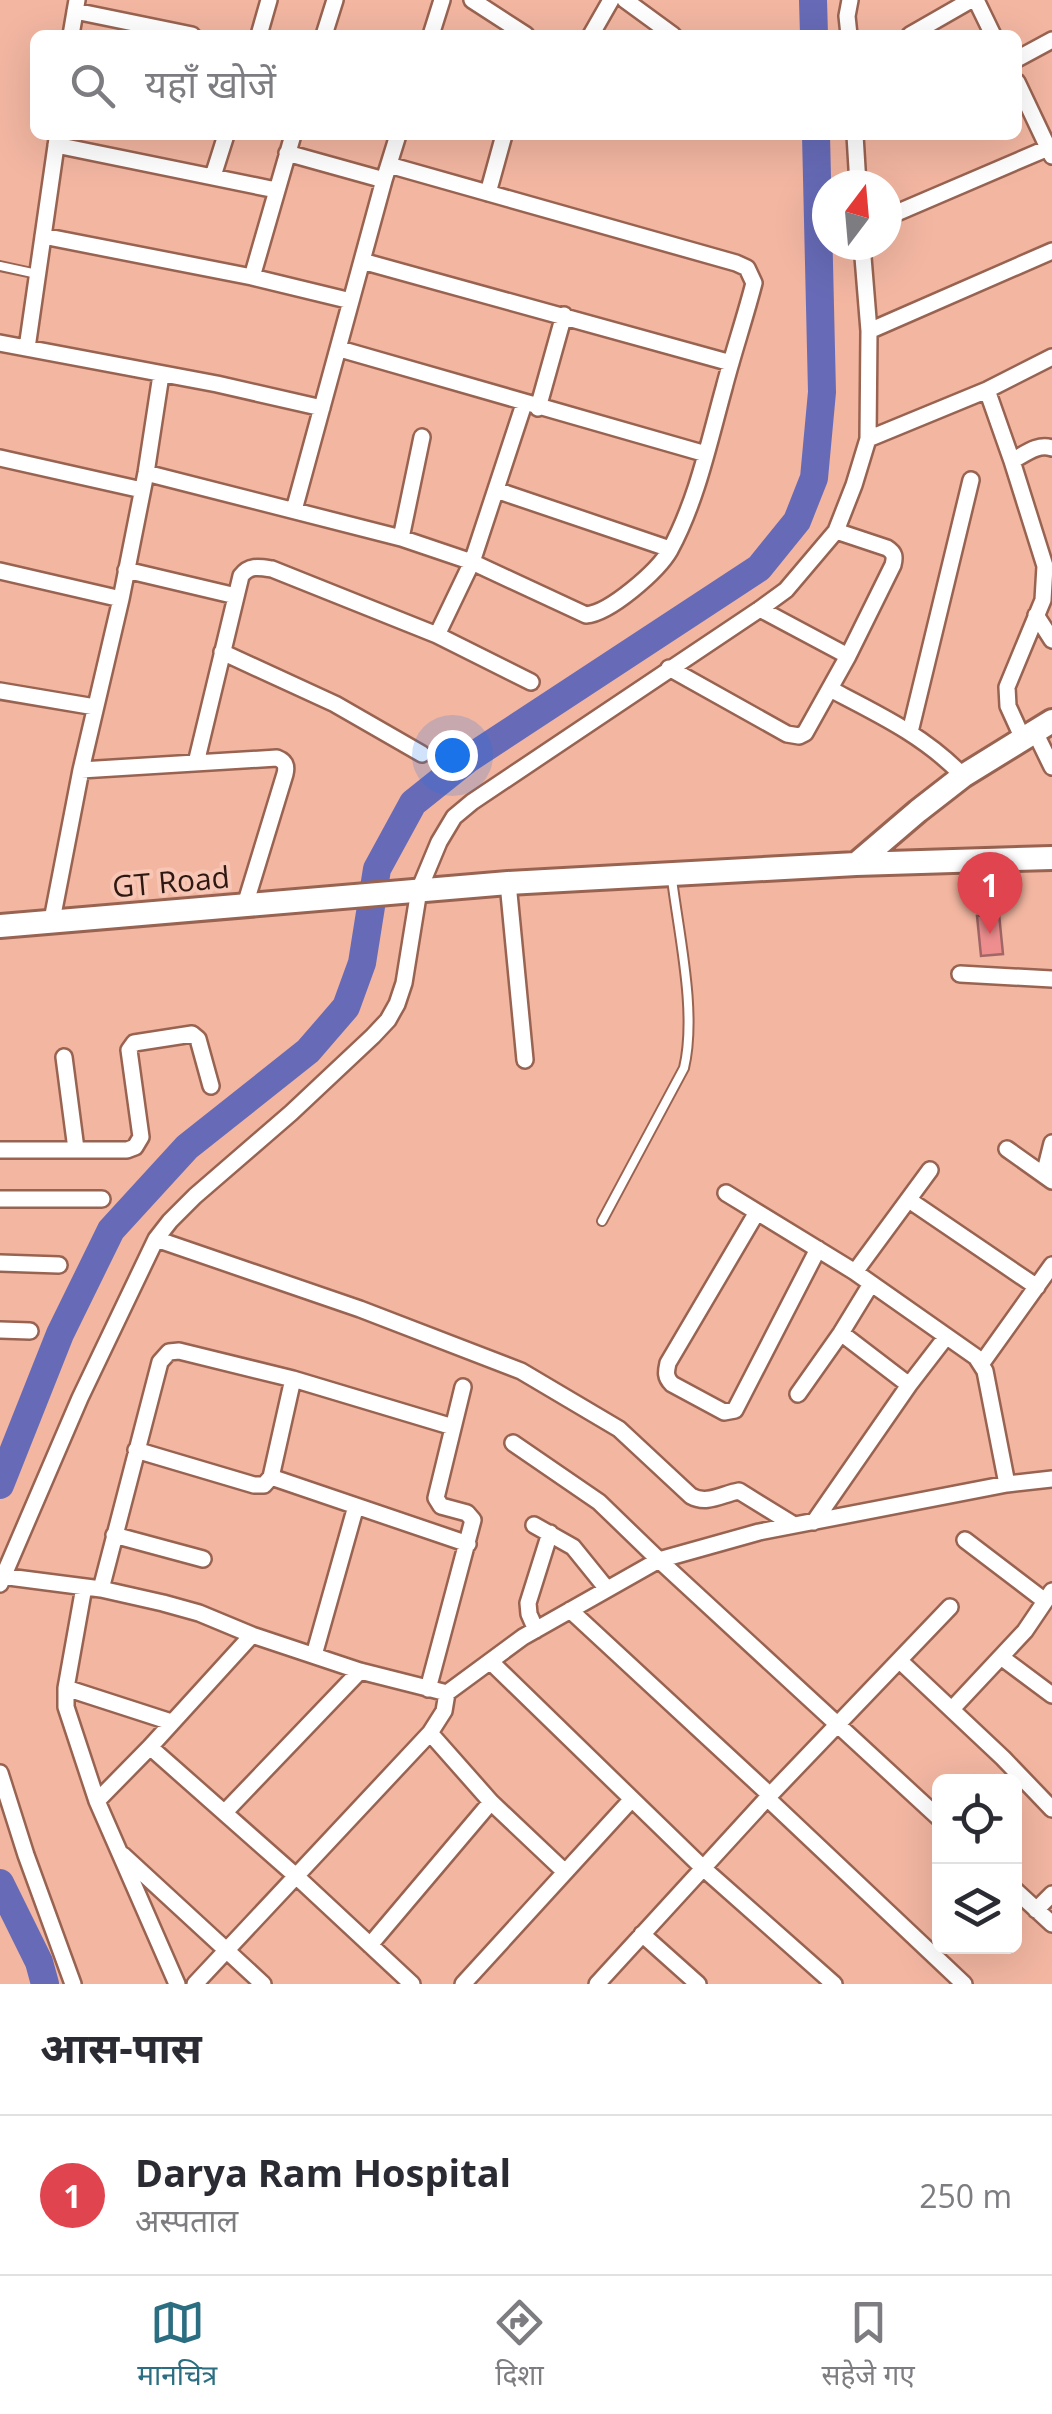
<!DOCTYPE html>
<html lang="hi">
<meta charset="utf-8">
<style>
body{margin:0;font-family:"Open Sans","Noto Sans Devanagari",sans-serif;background:#f7f7f7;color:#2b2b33}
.controls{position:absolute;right:30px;bottom:30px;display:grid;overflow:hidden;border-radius:15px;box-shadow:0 10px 40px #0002}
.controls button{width:90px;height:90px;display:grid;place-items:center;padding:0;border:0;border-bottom:2px solid #e1e1e2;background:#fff;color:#2b2b33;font:50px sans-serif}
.compass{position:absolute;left:812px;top:170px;width:90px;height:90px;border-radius:50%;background:#fff;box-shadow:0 10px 40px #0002;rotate:16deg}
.you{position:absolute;left:452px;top:755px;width:35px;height:35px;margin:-25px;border:8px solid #fff;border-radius:50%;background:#1a73e8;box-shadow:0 0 0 15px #1a73e833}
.badge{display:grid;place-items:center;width:65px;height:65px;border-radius:50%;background:#2c6e81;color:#fff;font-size:32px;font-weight:700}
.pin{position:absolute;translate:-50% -82px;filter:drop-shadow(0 2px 5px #0008)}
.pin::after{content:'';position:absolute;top:52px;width:35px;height:30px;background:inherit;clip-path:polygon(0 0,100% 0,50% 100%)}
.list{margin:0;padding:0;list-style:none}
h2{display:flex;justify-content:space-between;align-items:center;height:130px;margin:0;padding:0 40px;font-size:42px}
h2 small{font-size:32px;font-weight:400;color:#7c7c81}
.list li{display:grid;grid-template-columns:65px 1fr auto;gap:30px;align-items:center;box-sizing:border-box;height:160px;padding:0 40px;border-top:2px solid #e1e1e2}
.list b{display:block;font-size:38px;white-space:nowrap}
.list p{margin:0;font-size:32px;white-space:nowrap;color:#7c7c81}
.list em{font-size:32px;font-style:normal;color:#7c7c81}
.icon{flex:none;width:55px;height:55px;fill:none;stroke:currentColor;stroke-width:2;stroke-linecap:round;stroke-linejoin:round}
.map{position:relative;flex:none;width:1052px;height:1984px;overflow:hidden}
.search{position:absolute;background:#fff;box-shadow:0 10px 40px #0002;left:30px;right:30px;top:30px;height:110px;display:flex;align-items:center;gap:25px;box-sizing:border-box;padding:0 35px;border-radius:15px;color:#7c7c81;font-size:38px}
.sheet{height:290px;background:#fff}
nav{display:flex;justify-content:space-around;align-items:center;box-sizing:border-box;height:140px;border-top:2px solid #e1e1e2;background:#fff;font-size:28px;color:#7c7c81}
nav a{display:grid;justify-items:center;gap:5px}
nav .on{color:#2c6e81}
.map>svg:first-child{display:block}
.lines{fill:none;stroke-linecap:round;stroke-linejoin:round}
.river{stroke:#676bb7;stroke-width:28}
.building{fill:#ee8e8f;stroke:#a16666;stroke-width:2.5}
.lane-casing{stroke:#996351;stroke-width:12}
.street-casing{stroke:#996351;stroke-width:20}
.secondary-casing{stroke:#996351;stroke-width:28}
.lane{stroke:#fff;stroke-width:8}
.street{stroke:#fff;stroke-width:15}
.secondary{stroke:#fff;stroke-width:22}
.labels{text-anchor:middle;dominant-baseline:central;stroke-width:8;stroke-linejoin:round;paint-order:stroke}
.street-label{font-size:30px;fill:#2e1811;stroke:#f7c6b5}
</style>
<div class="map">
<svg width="1052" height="1984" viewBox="0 0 1052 1984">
<rect width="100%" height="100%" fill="#f2b6a1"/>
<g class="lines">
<!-- river -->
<path class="river" d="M813,0L814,35
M0,1485L60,1334L111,1230L187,1147L308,1051L346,1007L362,963L377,869L413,803L468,759L759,568L797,521L814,478L822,392L816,135
M0,1883L39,1962L45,1984"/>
</g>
<!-- building -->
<path class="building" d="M999,914L1003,954L981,956L977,916Z"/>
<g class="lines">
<!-- lane casing -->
<g class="lane-casing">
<path id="lane" d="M0,266L37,274
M602,1221L684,1068C697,1013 679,936 672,879"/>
</g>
<!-- street casing -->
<g class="street-casing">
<path id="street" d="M472,0L526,35
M625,0L673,35
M976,0L993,35
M75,11L192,35
M71,35L77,0
M259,35L269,0
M324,35L335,0
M431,35L442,0
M591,35L611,0
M849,35L847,16L850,0
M910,35L971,0
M1017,59L1052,40
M1017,82L1052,156
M855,135L858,185
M56,145L276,190
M287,153L384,180
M213,176L226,135
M488,193L504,135
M887,217L1048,148
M43,236L252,277L351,301
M362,261L731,363
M252,277L293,135
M869,331L1052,251
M0,343L217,384L322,408
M27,348L57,139
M340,349L706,454
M987,390L1012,461L1045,566L1043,600L1007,687L1008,706L1023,739
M538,408L564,315
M868,439L987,390L1052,357
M0,458L142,490
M1012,461C1025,454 1038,443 1052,448
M146,473L401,538L472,562L586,615C610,613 658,571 670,550C697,500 709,442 724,388C733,353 745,318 754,283L747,268L736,263L389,165
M496,490L670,549
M294,510L384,180L398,135
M401,538L422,437
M126,570L236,596
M0,571L121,599
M760,609L848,656
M1036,615L1052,640
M437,635L472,562L524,404
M222,652L335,704L422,754
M669,668L787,734L799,736L805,733L848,656L893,565C895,557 895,553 887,548L836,531
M830,689C878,714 925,736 963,776
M0,691L95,707
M910,732L971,480
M1035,732L1052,767
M196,763L241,576C249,565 259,567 272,569L437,635L531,682
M81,770L277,758C285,761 287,766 285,774L245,905
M508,883L525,1060
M52,920L81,770L121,599L146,473L161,375
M960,974L1052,979
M64,1057L76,1149
M1007,1149L1052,1181
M0,1150H127L135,1147L141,1137L129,1050L134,1043L192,1034L198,1039L211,1086
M1044,1175L1052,1143
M726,1193L855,1272L976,1357L985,1371L1007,1484
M0,1199H102
M909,1200L1037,1287
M757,1212L668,1363C666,1372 665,1377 672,1384L724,1412L735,1410L818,1249
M156,1239L360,1309L521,1371L619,1429L691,1496C707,1505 722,1494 739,1491L794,1525
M0,1263L59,1265
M855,1272L930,1170
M0,1330L30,1331
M841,1333L909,1385
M982,1363L1052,1265
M798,1394L841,1333L871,1284
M513,1443L599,1502L659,1560L940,1819
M136,1450L254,1485H264L271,1477L293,1379
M271,1477L468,1544
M814,1522L909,1385L946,1337
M534,1525L573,1547L607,1589
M114,1535L203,1559
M965,1540L1045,1601
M0,1576L101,1589L163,1603L199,1613L252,1635L360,1671L447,1693L523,1637L659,1560L759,1532L1007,1484L1052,1479
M0,1584L80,1398L156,1239L170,1221L195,1196L291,1113L373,1036L388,1020L397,1004L404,983L419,890L439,842L454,817L472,802L760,609L786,590L836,531L854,485L868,439L869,331L862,245
M84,1587L66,1688V1707L97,1801L177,1984
M101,1589L160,1362L169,1352L179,1351L293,1379L453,1427
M570,1610L770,1795
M536,1630L529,1614L528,1603L550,1533
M314,1655L356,1506
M1001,1657L1052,1695
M900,1661L1003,1758L1052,1809
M491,1662L703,1868L834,1984
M66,1688L171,1722
M428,1689L473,1520L467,1513L441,1506L436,1498L463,1387
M952,1709L1025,1631L1052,1591
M430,1733L491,1802L565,1872
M150,1747L296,1876L412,1984
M0,1773L26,1855L73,1984
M767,1798L964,1984
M97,1801L150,1747L252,1635
M225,1812L360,1671
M123,1855L263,1984
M1014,1889L1052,1924
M1036,1910L1052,1894
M642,1934L698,1984
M370,1945L491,1802
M195,1984L430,1733L444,1711L447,1693
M463,1984L632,1799
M597,1984L770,1795L950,1607"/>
</g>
<!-- secondary casing -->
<g class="secondary-casing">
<path id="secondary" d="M856,864L918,811L963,776L1052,721
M0,926L508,883L856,864L1052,858"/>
</g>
<!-- lane -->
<use href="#lane" class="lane"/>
<!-- street -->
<use href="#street" class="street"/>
<!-- secondary -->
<use href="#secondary" class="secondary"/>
</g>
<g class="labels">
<!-- street labels -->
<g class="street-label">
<text transform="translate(171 881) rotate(-5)">GT Road</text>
</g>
</g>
</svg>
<div class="controls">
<button><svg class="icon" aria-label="locate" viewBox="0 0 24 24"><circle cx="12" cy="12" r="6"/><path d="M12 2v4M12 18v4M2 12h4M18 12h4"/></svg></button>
<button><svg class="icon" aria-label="layers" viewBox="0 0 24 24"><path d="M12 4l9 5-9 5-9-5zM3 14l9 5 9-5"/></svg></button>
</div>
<svg class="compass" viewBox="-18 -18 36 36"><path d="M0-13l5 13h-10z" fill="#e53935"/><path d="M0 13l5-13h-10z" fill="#7c7c81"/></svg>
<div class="you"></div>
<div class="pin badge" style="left:990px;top:934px;background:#e0444e">1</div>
<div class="search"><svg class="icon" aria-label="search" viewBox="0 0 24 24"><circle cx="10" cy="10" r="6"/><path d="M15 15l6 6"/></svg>यहाँ खोजें</div>
</div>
<section class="sheet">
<h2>आस-पास<small></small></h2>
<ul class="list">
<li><span class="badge" style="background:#e0444e">1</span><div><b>Darya Ram Hospital</b><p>अस्पताल</p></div><em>250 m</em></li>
</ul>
</section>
<nav>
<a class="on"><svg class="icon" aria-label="map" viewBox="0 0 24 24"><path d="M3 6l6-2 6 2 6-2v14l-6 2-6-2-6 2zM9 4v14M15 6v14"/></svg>मानचित्र</a>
<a><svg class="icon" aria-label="directions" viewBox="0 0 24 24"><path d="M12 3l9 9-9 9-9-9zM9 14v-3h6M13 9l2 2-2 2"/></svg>दिशा</a>
<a><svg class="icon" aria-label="saved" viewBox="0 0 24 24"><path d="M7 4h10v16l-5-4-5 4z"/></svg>सहेजे गए</a>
</nav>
